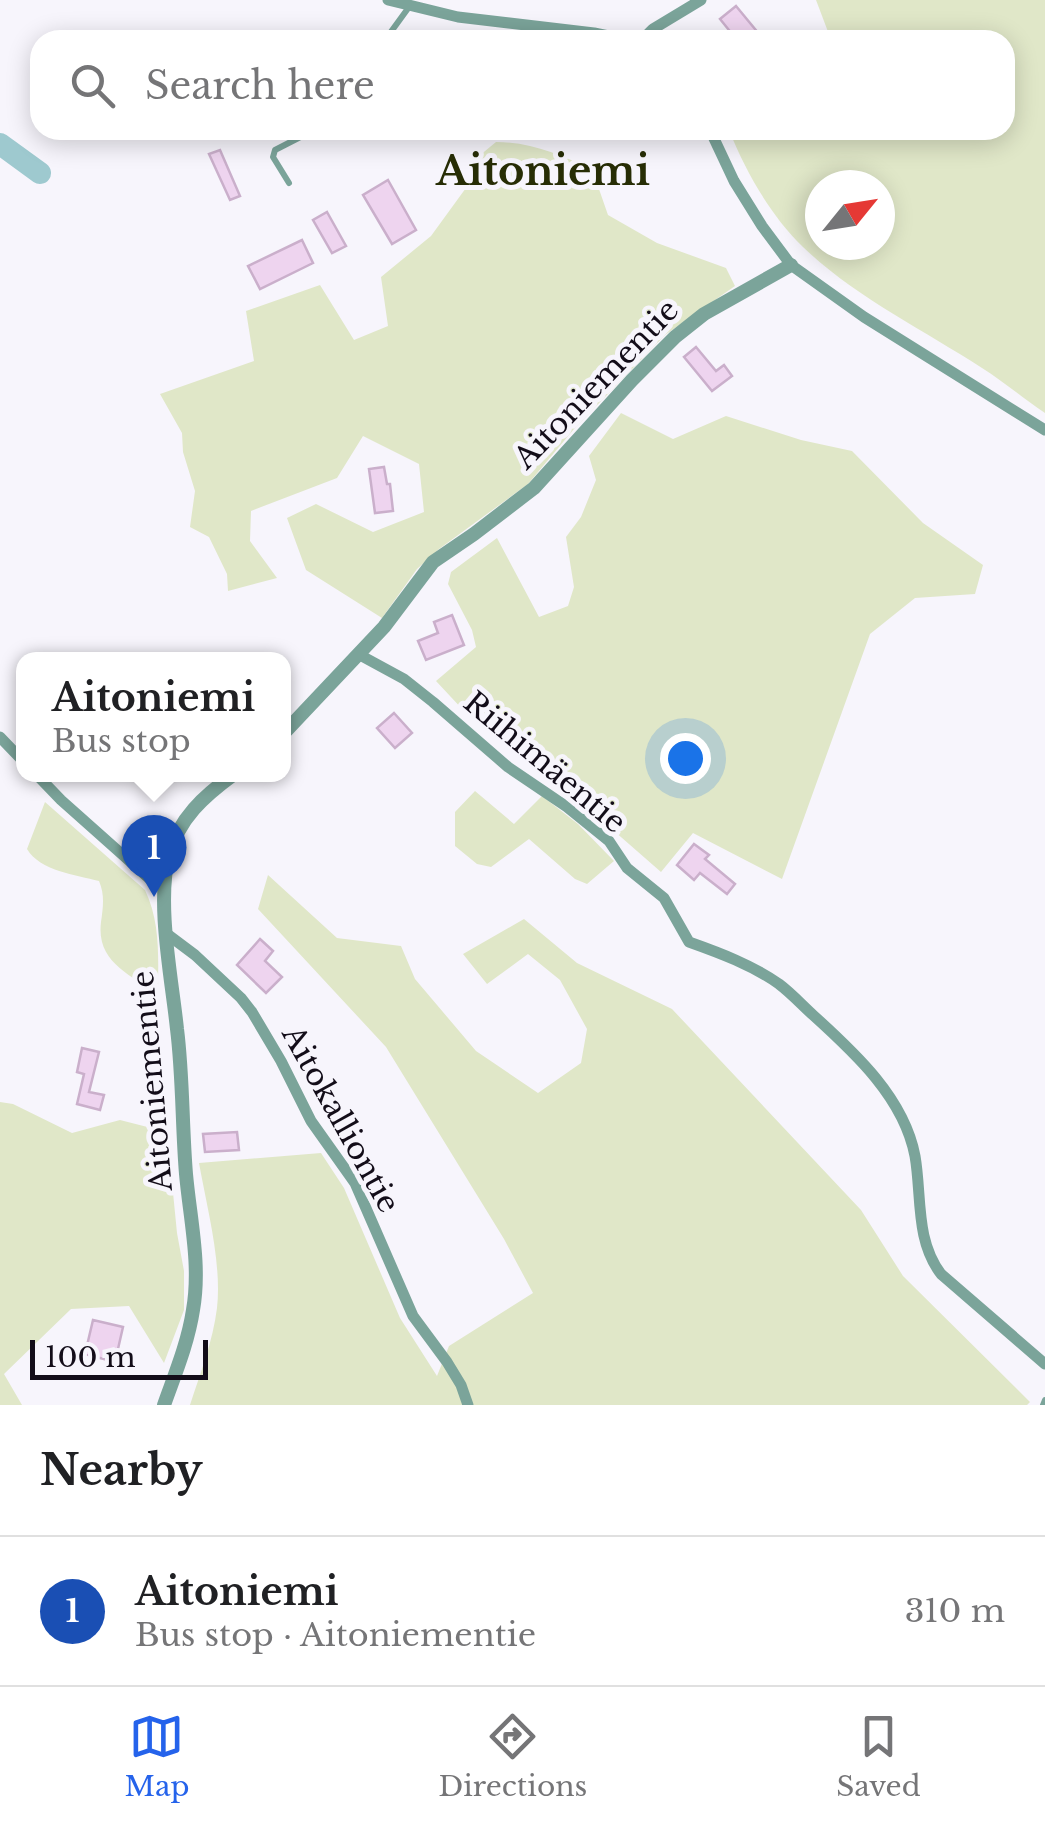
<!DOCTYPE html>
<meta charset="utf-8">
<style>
body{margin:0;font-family:"Libre Baskerville",serif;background:#f6f6f6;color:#202124}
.compass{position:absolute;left:805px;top:170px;width:90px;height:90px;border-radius:50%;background:#fff;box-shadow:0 5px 25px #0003;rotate:60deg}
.scale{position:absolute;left:30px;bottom:25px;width:178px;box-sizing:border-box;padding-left:10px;border:5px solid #130d19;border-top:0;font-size:28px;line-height:35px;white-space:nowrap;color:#130d19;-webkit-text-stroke:8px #f7f5fc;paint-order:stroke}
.you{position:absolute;left:685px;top:758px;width:35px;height:35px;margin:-25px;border:8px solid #fff;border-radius:50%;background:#1a73e8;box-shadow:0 0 0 15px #1a73e833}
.badge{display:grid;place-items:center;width:65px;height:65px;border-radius:50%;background:#2563eb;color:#fff;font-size:32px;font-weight:700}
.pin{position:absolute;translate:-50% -82px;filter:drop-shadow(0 2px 5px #0008)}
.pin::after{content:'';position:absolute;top:52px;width:35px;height:30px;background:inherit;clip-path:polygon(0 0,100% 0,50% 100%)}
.popup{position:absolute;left:16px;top:652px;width:275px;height:130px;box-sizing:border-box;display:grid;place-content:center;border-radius:20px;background:#fff;filter:drop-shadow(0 2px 8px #0005);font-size:32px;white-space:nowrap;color:#757577}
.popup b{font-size:38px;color:#202124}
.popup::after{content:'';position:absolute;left:50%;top:100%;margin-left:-20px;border:20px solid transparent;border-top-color:#fff}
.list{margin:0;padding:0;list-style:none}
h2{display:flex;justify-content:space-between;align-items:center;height:130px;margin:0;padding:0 40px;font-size:42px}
h2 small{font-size:32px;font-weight:400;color:#757577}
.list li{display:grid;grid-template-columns:65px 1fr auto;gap:30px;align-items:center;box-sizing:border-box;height:150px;padding:0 40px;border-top:2px solid #e0e0e0}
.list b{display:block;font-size:38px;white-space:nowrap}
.list p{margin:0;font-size:32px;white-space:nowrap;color:#757577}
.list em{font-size:32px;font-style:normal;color:#757577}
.icon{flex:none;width:55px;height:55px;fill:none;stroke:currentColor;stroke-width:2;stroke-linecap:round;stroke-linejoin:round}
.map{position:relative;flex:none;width:1045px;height:1405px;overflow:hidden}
.search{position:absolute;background:#fff;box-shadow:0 5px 25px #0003;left:30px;right:30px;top:30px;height:110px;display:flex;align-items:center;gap:25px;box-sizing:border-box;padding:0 35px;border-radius:30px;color:#757577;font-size:38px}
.sheet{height:280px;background:#fff}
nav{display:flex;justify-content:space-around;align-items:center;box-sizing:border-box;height:140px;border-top:2px solid #e0e0e0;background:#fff;font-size:28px;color:#757577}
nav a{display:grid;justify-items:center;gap:5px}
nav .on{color:#2563eb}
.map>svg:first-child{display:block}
.green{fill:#e0e7c8;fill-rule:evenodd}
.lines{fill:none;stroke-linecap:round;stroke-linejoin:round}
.river{stroke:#9ec9cf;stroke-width:22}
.building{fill:#eed4ef;stroke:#caafcb;stroke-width:2.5}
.service{stroke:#7ba49a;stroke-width:6}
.minor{stroke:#7ba49a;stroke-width:11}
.tertiary{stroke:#7ba49a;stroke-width:14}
.labels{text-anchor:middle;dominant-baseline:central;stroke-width:10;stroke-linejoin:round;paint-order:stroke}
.street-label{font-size:30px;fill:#130d19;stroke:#f7f5fc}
.district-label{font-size:40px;font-weight:bold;fill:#272d05;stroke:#f7f5fc}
</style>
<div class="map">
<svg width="1045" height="1405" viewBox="0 0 1045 1405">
<rect width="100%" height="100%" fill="#f7f5fc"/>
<!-- green -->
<path class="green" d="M816,0H1045V413C1024,399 1004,382 982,368C922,329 855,297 803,247C770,215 746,172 729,130H1005V40H827L830,37ZM820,185H880V245H820Z
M496,142C532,142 560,155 592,169L608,215L657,243L726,268L735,286L665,335L574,429L528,484L439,549L417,569L382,618L306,570L287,518L316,504L373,532L424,512L419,464L363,436L337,478L251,511L250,541L277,578L228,591L227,574L209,537L190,527L195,491L183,452L182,433L160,394L254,361L246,311L320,285L354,340L388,326L381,277L431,236L479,170V156Z
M621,413L673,439L726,416L801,440L852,451L923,523L983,565L975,594L915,598L870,634L782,879L693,833L661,872L574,796L521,758L464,711L436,681L476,647L472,630L448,584L451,572L497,538L539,617L568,606L574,587L566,537L581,517L596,480L589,456Z
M475,791L514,824L542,796L578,824L614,861L587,884L575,879L529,839L491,867L477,864L455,846V812Z
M45,802L145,890C161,924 158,958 158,995C130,974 96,962 101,922C103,907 105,895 99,881C76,875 40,871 27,849Z
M268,875L337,938L401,946L415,979L476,1051L538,1093L581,1063L587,1029L560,980L528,954L487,984L463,954L524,919L577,963L672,1009L861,1210L903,1276L1030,1402L1027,1405H190C200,1374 213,1341 217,1308C222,1263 207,1208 199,1163L321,1153L344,1188L400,1318L437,1376L449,1346L533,1293L504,1239L386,1047L258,909Z
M0,1102L13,1104L72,1133L120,1120L167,1132L177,1233L184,1271V1310L164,1363L129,1306L71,1309L4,1374L22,1405H0Z"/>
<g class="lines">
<!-- river -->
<path class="river" d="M0,144L40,173"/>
</g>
<!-- building -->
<path class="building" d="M736,6L764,40H737L720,19Z
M220,150L240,196L230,200L209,154Z
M388,180L416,230L392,244L363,195Z
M327,212L346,246L332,253L313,220Z
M302,240L313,263L260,289L248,266Z
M696,347L716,371L724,365L732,376L712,391L684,357Z
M384,467L387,484H390L393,511L375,513L369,469Z
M452,615L464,645L426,660L418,641L438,633L434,622Z
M394,713L412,733L395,748L377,728Z
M694,844L709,855L705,859L735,884L727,894L700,873L694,880L677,865Z
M260,939L273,951L265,961L282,977L266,993L237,965Z
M82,1048L99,1052L89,1092L104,1095L100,1110L77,1104L84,1074L77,1072Z
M237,1132L239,1150L205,1152L203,1134Z
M93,1320L123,1327L115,1362L85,1354Z"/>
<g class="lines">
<!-- service -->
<path class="service" d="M385,40L409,7
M289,183L273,157L275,150L314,130
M1043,1405L1045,1400"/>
<!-- minor -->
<path class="minor" d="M388,0L458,17L594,33L628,40
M642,40L653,29L701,0
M710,130L734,181L762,226L791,265L864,317L1045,430
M358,654L404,679L433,702L508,767L567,807L609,841L627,868L664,898L689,942C720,953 752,965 779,984C791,993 802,1005 813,1015C855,1053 904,1098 915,1156C922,1196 915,1240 941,1274L1045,1364
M0,737L24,762
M36,774L61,800L152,881L163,886
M167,934L195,955L241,998L252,1012L281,1061L311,1121L355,1183L413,1316L447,1362L461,1385L468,1405"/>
<!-- tertiary -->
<path class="tertiary" d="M284,733L384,627L433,562L474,534L534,488L632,380L675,337L704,314L791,265
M164,1405C175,1374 188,1343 193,1310C201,1265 190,1219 186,1174C182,1126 183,1077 177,1029C172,980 156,902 169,855C179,818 204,796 234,774"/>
</g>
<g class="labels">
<!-- street labels -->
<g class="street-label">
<text transform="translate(596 384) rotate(-46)">Aitoniementie</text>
<text transform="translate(545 762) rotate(40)">Riihimäentie</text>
<text transform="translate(152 1081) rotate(-95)">Aitoniementie</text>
<text transform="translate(341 1119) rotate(61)">Aitokalliontie</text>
</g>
<!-- district labels -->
<g class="district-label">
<text x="543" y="171">Aitoniemi</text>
</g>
</g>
</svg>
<svg class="compass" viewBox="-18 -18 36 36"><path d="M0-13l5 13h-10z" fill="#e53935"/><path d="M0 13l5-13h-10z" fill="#757577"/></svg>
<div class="scale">100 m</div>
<div class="you"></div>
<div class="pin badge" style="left:154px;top:897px;background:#1a4fb4">1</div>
<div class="popup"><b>Aitoniemi</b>Bus stop</div>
<div class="search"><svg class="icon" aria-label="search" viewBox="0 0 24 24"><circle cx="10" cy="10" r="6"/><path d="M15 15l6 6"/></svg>Search here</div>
</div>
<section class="sheet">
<h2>Nearby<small></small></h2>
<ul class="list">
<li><span class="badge" style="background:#1a4fb4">1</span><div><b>Aitoniemi</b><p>Bus stop · Aitoniementie</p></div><em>310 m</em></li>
</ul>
</section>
<nav>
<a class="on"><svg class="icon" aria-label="map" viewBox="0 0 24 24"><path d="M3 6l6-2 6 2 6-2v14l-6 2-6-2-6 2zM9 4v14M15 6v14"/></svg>Map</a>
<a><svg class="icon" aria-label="directions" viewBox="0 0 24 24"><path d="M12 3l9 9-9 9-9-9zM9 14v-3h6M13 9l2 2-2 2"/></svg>Directions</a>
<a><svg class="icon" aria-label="saved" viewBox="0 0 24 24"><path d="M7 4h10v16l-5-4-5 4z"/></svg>Saved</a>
</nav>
